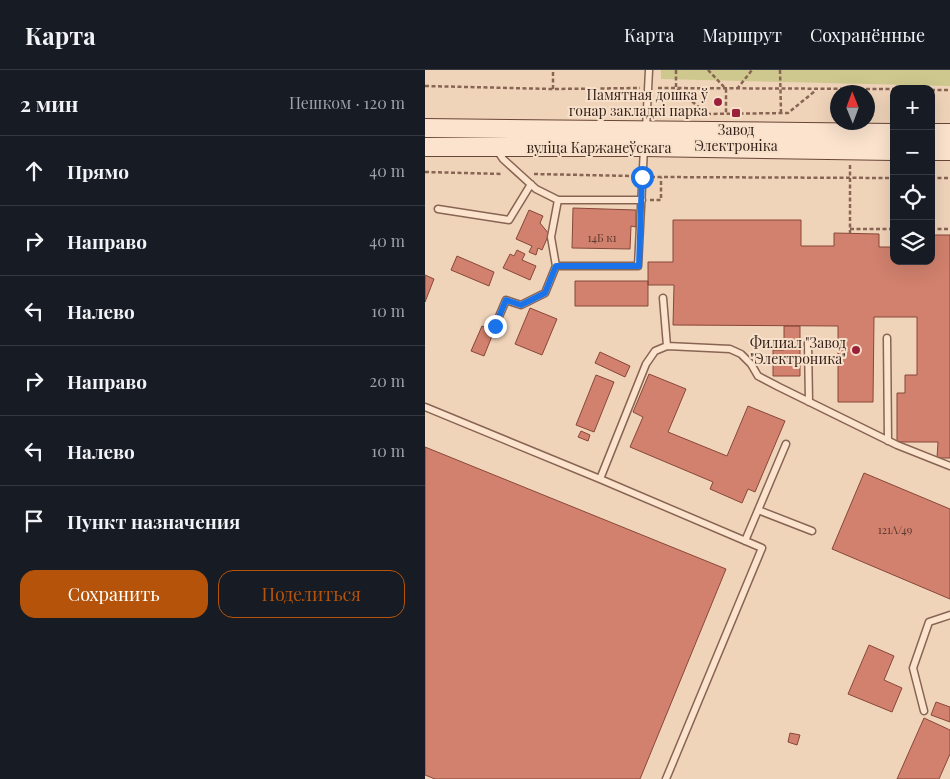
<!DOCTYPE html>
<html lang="ru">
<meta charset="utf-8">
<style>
body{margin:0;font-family:"Playfair Display",serif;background:#242831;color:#f1f3f6}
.controls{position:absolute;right:15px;top:15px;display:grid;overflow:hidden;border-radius:10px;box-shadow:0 5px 20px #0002}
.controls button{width:45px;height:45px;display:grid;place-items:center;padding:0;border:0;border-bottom:1px solid #363941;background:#171b24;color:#f1f3f6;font:25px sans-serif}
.compass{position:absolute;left:405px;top:15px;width:45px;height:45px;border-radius:50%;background:#171b24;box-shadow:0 5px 20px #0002;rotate:359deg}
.stop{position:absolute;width:15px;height:15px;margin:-11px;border:4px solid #1a73e8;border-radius:50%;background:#fff}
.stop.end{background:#1a73e8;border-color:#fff;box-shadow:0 1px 5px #0008}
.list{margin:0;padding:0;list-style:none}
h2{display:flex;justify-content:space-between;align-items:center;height:65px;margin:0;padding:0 20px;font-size:21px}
h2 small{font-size:16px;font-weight:400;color:#9ea1a6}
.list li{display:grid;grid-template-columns:32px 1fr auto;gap:15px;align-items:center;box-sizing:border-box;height:70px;padding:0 20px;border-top:1px solid #363941}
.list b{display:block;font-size:19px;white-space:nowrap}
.list em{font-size:16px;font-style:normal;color:#9ea1a6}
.actions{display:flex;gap:10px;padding:15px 20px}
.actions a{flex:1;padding:11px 0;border:1px solid #b45309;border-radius:15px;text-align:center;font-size:18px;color:#b45309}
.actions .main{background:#b45309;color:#fff}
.icon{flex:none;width:28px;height:28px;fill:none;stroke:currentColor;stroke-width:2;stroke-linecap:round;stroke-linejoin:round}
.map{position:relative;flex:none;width:525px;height:709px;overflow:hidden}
header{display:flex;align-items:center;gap:30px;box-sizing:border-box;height:70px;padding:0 25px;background:#171b24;border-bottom:1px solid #363941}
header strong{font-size:24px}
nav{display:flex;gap:28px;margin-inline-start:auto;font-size:18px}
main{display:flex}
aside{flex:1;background:#171b24}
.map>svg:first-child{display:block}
.green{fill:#cec88e}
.building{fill:#d1816d;stroke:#884738}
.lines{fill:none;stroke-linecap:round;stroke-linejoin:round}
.lane-casing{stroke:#886453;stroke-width:9}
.secondary-casing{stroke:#694537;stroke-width:20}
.path{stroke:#886453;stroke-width:2.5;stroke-dasharray:4 2.5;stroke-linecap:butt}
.lane{stroke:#fbe3cd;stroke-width:6}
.secondary{stroke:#fbe3cd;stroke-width:18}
.route{stroke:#1a73e8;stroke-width:6}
.poi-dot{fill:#9a203b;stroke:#f7e0ca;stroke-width:2}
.labels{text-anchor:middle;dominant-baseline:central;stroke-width:4;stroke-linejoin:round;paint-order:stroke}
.number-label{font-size:11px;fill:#5c392f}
.poi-label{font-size:14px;fill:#35211a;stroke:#f7e0ca;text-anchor:end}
.street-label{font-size:14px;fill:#35211a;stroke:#f7e0ca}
</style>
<header>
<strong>Карта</strong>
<nav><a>Карта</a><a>Маршрут</a><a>Сохранённые</a></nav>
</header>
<main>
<aside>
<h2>2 мин<small>Пешком · 120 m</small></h2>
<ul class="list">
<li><svg class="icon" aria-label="ahead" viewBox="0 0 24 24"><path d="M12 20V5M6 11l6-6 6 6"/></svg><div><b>Прямо</b></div><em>40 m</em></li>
<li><svg class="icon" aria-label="right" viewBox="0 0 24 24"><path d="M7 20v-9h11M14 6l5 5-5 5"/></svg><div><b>Направо</b></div><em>40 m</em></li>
<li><svg class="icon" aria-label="left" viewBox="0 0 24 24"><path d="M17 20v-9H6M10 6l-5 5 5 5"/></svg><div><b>Налево</b></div><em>10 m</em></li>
<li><svg class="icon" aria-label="right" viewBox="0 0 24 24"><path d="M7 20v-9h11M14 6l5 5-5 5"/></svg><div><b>Направо</b></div><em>20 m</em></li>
<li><svg class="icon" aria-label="left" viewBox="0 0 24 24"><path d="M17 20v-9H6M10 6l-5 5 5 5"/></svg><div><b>Налево</b></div><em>10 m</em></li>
<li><svg class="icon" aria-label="arrive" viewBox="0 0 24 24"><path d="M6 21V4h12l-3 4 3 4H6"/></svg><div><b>Пункт назначения</b></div></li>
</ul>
<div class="actions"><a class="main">Сохранить</a><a>Поделиться</a></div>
</aside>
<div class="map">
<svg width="525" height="709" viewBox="0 0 525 709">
<rect width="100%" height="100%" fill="#f0d4ba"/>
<!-- green -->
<path class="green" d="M236,0H525V16L236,9Z"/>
<!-- building -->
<path class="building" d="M148,138L211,140V157L206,156L205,179L147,178Z
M104,140L118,146L115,153L124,164L117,180L113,178L111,185L104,182L107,176L91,169Z
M248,150H376V176H409V163L454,164V177H469V191H506V165H525V388H512L513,372H472V323H480V305H492V247H449L448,332H413V256L248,255L249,215H223V192H248Z
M92,180L100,184L97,190L111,196L105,210L78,198L85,184L89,186Z
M32,186L69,202L64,216L26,200Z
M0,205L9,209L0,232Z
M150,211H223V236H150Z
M105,238L132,249L117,285L90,274Z
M57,256L69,261L59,286L46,281Z
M359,256H375V306H348V280H359Z
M175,282L205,296L200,307L170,293Z
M224,304L261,319L243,362L302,386L323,336L360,351L330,422L323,419L317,433L285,419L288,412L205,377L218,347L208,342Z
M171,305L189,312L169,362L151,355Z
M156,361L165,365L163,371L153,367Z
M0,377L301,499L215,709H10L0,705Z
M439,403L525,439V529L407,479Z
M444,575L469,586L459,610L477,618L467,642L423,624Z
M511,632L525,637V652L506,645Z
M499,648L525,660V684L514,709H472Z
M365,663L375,665L372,675L363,672Z"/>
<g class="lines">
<!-- lane casing -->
<g class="lane-casing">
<path id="lane" d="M221,59L224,0
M74,78V83L78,89L111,119L133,130
M217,130H133L126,167L131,196H213C215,157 217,117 219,78
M13,139L84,150L106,114
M238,228L242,276
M70,256L81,230L96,235L120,223L131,196
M462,268L463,371
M383,273L384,332
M0,337L175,409
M333,440L387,461
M320,471L361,374
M499,641L488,598L504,552L525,545
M241,709L337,478L175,409L221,294L230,281L242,276L305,279L316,284L326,294L333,306L354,317L472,375L525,396"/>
</g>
<!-- secondary casing -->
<g class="secondary-casing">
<path id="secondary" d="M0,58L469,63
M506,63H525
M0,77H219L469,81
M506,81H525"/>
</g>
<!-- path -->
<path class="path" d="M251,0V18L282,44L363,43L390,21
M283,0L301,19V43
M355,0L356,43
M0,16L128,19L215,18
M233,18L469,19
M128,19V0
M312,19L327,0
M506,20H525
M425,95V163
M0,102L78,104
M109,104L208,106
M226,107L469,108
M506,108H525
M225,130H236V107
M425,159H469
M506,159H525"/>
<!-- lane -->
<use href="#lane" class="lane"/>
<!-- secondary -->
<use href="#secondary" class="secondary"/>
</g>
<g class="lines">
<!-- route -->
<path class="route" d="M70,256L81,230L96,235L120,223L131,196H214L217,107"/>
</g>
<!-- markers -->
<g class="poi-dot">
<circle cx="293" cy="32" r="5"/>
<rect x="306" y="38" width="10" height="10" rx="2.5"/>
<circle cx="431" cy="280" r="5"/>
</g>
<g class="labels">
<!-- number labels -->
<g class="number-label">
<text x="177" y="167">14Б к1</text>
<text x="470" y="459">121А/49</text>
</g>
<!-- poi labels -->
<g class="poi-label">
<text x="283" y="24">Памятная дошка ў<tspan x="283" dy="16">гонар закладкі парка</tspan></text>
<text x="311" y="59" text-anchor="middle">Завод<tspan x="311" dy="16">Электроніка</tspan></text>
<text x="421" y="272">Филиал "Завод<tspan x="421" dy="16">"Электроника"</tspan></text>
</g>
<!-- street labels -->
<g class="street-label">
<text x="174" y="77">вуліца Каржанеўскага</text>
</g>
</g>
</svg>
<div class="controls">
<button>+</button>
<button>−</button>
<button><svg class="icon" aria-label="locate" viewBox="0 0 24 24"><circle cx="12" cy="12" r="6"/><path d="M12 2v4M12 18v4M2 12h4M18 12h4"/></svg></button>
<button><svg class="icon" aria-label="layers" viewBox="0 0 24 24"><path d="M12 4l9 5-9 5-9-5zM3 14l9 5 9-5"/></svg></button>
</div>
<svg class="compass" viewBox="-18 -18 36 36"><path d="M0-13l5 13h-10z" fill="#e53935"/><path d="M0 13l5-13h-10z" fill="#9ea1a6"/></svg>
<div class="stop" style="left:217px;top:107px"></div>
<div class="stop end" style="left:70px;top:256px"></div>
</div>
</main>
